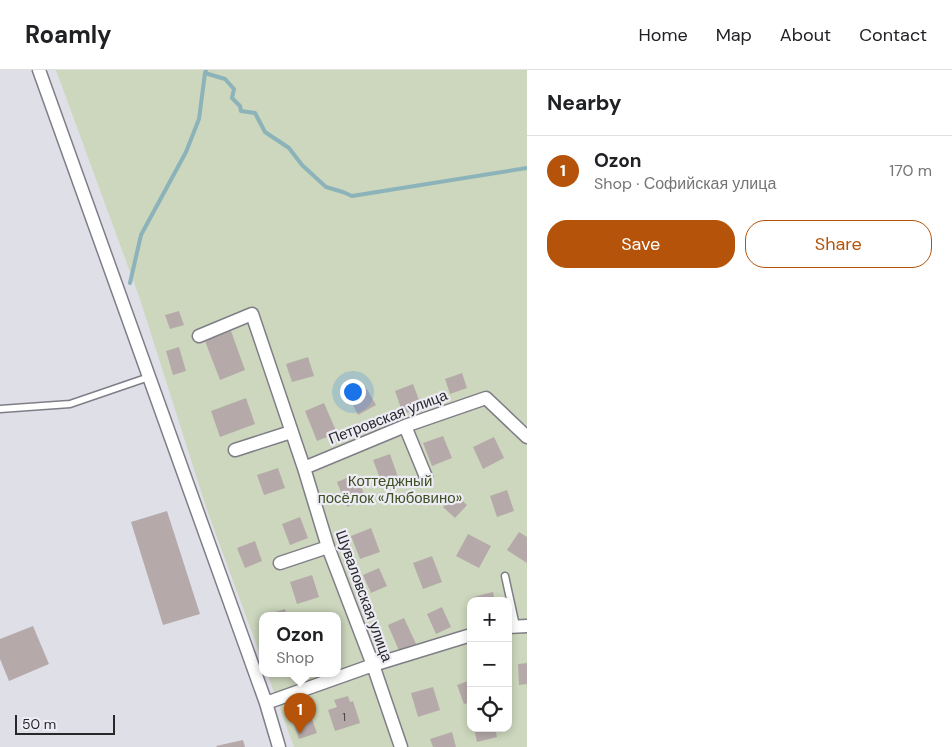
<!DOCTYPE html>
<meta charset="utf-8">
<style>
body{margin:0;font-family:"DM Sans",sans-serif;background:#f2f2f2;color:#202124}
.controls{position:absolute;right:15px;bottom:15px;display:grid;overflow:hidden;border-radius:10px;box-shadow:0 2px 8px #0003}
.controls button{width:45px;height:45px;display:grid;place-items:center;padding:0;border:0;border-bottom:1px solid #e0e0e0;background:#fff;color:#202124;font:25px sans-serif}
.scale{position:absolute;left:15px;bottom:12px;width:100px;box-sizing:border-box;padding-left:5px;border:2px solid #28282b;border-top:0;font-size:14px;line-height:18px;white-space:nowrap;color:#28282b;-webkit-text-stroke:4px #edecf5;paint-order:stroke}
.you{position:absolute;left:352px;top:321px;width:18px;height:18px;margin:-12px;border:4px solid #fff;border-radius:50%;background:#1a73e8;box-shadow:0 0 0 8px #1a73e833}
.badge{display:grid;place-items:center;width:32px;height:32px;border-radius:50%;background:#b45309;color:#fff;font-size:16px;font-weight:700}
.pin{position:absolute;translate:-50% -41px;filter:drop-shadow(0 1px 2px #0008)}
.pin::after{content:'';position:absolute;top:26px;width:18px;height:15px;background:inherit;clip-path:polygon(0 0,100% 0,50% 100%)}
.popup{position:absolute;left:259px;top:542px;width:82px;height:65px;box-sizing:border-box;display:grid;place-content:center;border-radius:10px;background:#fff;filter:drop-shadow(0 1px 4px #0005);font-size:16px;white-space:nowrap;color:#757577}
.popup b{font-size:19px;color:#202124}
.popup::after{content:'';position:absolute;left:50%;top:100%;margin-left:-10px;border:10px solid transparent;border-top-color:#fff}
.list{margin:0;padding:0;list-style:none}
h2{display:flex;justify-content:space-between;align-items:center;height:65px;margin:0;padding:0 20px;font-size:21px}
h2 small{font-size:16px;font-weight:400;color:#757577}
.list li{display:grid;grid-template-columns:32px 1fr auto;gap:15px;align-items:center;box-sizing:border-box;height:70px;padding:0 20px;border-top:1px solid #e0e0e0}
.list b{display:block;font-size:19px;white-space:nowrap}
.list p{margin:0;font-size:16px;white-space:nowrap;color:#757577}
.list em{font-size:16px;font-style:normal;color:#757577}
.actions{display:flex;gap:10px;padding:15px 20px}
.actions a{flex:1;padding:11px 0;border:1px solid #b45309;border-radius:20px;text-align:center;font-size:18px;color:#b45309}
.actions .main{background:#b45309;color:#fff}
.icon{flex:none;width:28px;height:28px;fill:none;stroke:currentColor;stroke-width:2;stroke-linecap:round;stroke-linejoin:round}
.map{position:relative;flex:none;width:527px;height:677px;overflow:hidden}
header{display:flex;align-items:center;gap:30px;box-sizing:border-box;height:70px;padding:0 25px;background:#fff;border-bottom:1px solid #e0e0e0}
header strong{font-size:24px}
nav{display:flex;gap:28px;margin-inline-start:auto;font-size:18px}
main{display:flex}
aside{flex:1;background:#fff}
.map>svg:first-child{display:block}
.green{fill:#ccd7bd;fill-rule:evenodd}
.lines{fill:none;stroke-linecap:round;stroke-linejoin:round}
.stream{stroke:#8cb3b9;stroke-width:4}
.building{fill:#b5aaa9}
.service-casing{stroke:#7f7e87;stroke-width:9}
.minor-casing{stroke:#7f7e87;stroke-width:15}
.service{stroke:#fff;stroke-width:6}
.minor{stroke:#fff;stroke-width:12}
.labels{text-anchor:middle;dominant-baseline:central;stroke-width:4.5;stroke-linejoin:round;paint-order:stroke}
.number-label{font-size:12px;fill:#4b484a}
.street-label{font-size:15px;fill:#28282b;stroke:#edecf5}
.park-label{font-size:15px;fill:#3f4f21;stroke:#edecf5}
</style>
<header>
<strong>Roamly</strong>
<nav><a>Home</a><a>Map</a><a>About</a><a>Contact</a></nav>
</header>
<main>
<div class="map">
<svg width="527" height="677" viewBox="0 0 527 677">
<rect width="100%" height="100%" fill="#dfdfe8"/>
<!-- green -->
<path class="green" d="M56,0H527V677H294L267,603H338V545H262V590L206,437L140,229ZM471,531H508V658H471Z"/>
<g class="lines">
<!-- stream -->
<path class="stream" d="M206,0L205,3L225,9L234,19L232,28L240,36L241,41L255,43L265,62L289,78L302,95L326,117L343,122L352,126L527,98
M130,213L141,165L186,82L199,49L205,3"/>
</g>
<!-- building -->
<path class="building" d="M179,241L184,255L170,259L165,245Z
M231,261L245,300L220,310L205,271Z
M179,277L186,301L173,305L166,281Z
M308,287L314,306L292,312L286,294Z
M462,303L467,318L450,324L445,309Z
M413,314L422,338L403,344L395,321Z
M365,316L376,335L358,345L348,325Z
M246,328L255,354L220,367L211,341Z
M324,333L337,363L317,371L305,341Z
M443,366L452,388L432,396L423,373Z
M494,367L504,388L483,399L473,377Z
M390,384L399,410L383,416L373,390Z
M278,398L285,418L264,425L257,405Z
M356,404L366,429L347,437L337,412Z
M507,420L514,441L497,447L490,426Z
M455,424L467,435L455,448L443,437Z
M167,441L200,544L163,555L131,452Z
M300,447L308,468L290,475L282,454Z
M371,458L380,482L360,489L351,466Z
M519,462L527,467V493L507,480Z
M468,464L491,476L479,498L456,486Z
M255,471L262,491L245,498L237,478Z
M432,486L442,512L423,519L413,493Z
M379,498L387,516L371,523L363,505Z
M312,505L319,527L297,534L290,512Z
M493,522L495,531H474L473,527Z
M442,537L451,557L436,564L427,544Z
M285,539L287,545H265Z
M404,548L417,576L400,583L388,555Z
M33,556L49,594L9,611L0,589V569Z
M527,593V614L519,615L518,594Z
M471,610V632L464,634L457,615Z
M433,617L440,640L418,647L411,623Z
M348,626L350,632L353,631L360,653L335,661L328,640L337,637L334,630Z
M310,644L317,663L299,669L292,649Z
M474,658H495L497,667L477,672Z
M452,662L456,677H433L430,669Z
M243,670L245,677H217L216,676Z"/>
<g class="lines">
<!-- service casing -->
<g class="service-casing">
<path id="service" d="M0,339L70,334L149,307
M505,506L516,556"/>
</g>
<!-- minor casing -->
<g class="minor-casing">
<path id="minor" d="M39,0L266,633L279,677
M199,266L252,244L304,398L328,477L373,595L401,677
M405,356L426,407
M235,380L291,362
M304,398L405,356L486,328L527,367
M280,493L328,477
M508,557L527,556
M266,633L373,595L471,565"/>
</g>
<!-- service -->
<use href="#service" class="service"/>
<!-- minor -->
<use href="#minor" class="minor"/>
</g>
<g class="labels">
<!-- number labels -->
<g class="number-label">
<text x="344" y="647">1</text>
</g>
<!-- street labels -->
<g class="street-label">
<text transform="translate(388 347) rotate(-21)">Петровская улица</text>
<text transform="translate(364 526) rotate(70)">Шуваловская улица</text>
</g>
<!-- park labels -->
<g class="park-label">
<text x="390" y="411">Коттеджный<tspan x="390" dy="17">посёлок «Любовино»</tspan></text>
</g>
</g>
</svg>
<div class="controls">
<button>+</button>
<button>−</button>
<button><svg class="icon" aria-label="locate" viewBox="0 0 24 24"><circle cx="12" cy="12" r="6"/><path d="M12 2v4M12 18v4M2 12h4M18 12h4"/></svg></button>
</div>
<div class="scale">50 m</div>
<div class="you"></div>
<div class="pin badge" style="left:300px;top:664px">1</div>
<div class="popup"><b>Ozon</b>Shop</div>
</div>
<aside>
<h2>Nearby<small></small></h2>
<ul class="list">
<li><span class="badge">1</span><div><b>Ozon</b><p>Shop · Софийская улица</p></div><em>170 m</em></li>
</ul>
<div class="actions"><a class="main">Save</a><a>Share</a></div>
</aside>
</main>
